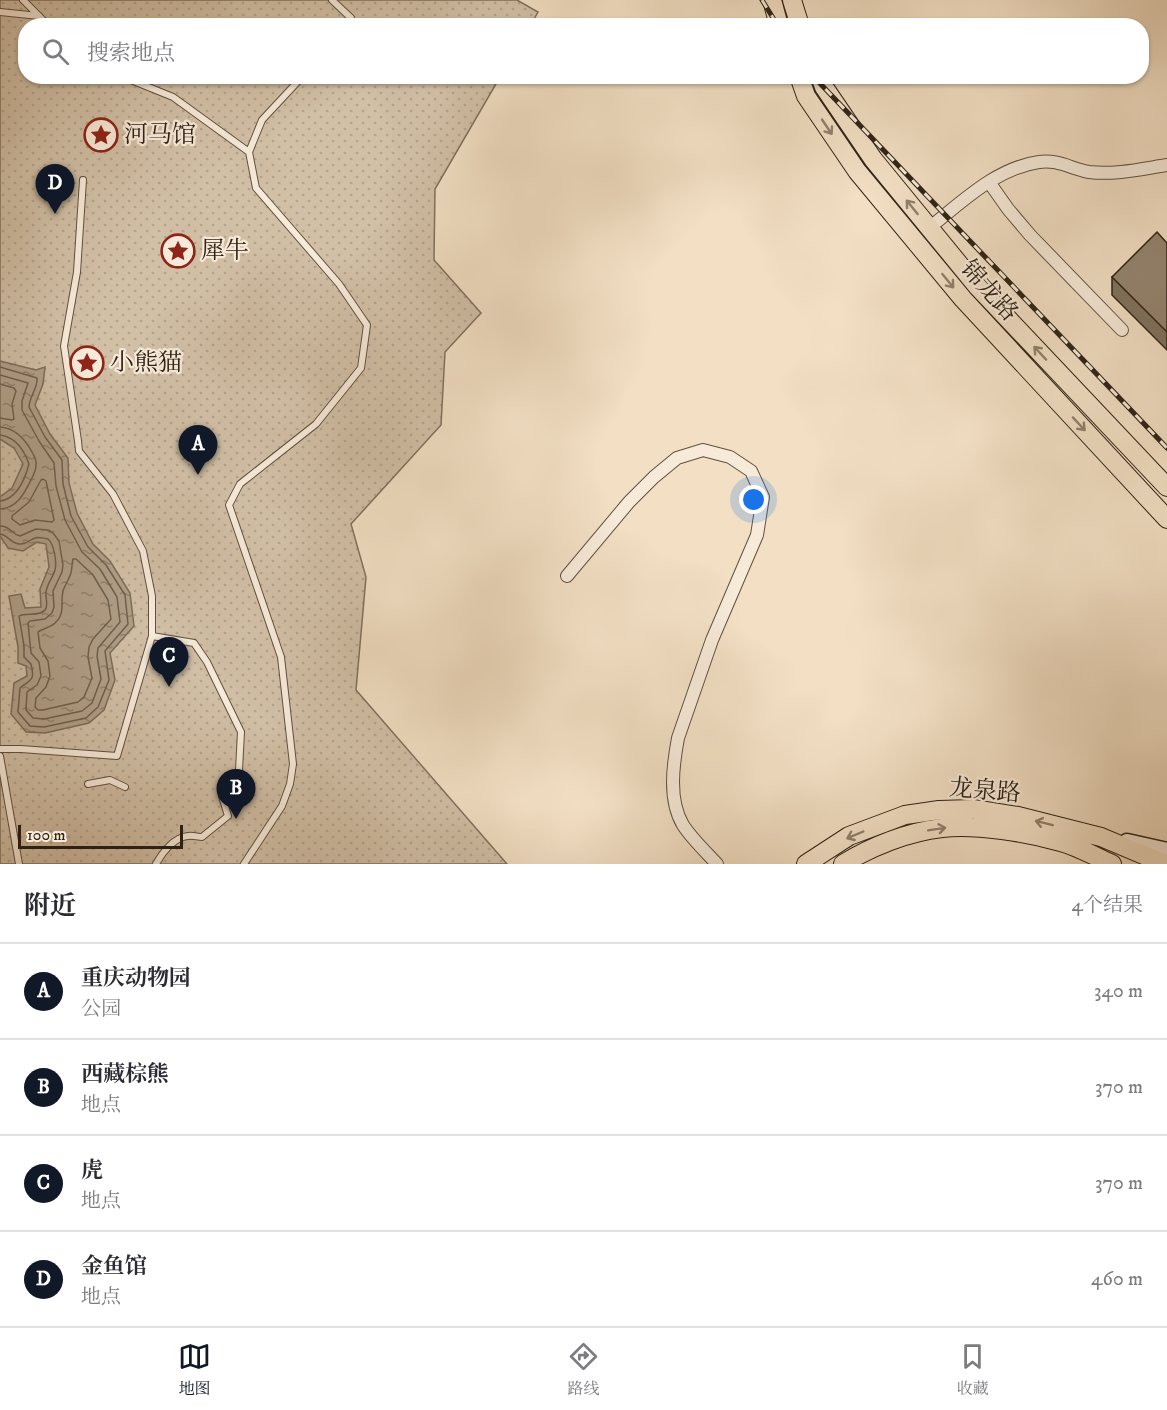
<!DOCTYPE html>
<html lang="zh">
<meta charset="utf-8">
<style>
body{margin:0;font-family:"IM FELL DW Pica","Noto Serif SC",serif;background:#f7f7f7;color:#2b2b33}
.scale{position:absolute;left:18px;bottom:15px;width:165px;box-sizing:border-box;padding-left:6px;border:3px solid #2f2215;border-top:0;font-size:16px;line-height:21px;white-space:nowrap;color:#2f2215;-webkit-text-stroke:4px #f7ead9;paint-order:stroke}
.you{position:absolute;left:754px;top:500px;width:21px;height:21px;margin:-15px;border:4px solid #fff;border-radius:50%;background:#1a73e8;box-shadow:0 0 0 9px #1a73e833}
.badge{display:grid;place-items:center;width:39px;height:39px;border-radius:50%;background:#111827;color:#fff;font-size:20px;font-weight:700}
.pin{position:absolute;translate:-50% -50px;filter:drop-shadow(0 2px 3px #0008)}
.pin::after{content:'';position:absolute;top:32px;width:21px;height:18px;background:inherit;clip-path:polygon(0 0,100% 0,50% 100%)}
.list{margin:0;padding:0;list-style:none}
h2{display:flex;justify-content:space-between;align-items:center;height:78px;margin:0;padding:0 24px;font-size:26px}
h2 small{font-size:20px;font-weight:400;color:#7c7c81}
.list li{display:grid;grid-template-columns:39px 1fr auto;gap:18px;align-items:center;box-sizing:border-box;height:96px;padding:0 24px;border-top:2px solid #e1e1e2}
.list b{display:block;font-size:22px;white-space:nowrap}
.list p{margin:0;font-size:20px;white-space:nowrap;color:#7c7c81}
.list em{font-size:20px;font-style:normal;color:#7c7c81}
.icon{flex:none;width:33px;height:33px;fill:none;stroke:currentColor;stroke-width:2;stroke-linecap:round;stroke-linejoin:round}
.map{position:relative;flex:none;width:1167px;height:864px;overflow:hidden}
.search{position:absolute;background:#fff;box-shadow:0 2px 4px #0004;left:18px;right:18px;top:18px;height:66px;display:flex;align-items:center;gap:15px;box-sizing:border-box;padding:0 21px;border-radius:24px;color:#7c7c81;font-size:22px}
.sheet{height:462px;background:#fff}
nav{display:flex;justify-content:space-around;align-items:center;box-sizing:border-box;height:84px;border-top:2px solid #e1e1e2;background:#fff;font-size:16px;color:#7c7c81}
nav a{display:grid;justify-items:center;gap:3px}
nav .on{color:#111827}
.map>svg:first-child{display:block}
.grass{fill:url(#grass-dots);stroke:#80705e;stroke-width:1.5}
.water{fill:url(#water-ripples);stroke:#7c6d5a;stroke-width:1.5}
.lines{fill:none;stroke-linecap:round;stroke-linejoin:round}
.shore{stroke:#70604e;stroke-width:1.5}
.lane-casing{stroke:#605141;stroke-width:8}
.street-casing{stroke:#605141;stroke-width:14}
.secondary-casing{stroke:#2f2215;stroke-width:19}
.primary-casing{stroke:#2f2215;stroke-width:20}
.lane{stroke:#f7ead9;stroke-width:6}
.street{stroke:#f7ead9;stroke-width:12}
.secondary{stroke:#f7ead9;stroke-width:16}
.primary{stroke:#f2dfc4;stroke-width:18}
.rail-casing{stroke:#2f2215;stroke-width:5}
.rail{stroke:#f7ead9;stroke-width:3;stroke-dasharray:9;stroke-linecap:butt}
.wall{fill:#7f7260;stroke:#2f2215;stroke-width:1.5}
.building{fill:#948470;stroke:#2f2215;stroke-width:1.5}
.oneway{stroke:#90806c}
.labels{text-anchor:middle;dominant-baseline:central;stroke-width:4.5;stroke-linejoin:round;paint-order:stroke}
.poi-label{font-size:24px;fill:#2f2215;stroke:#f7ead9;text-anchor:start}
.street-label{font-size:24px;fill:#2f2215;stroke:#f7ead9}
</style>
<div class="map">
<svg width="1167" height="864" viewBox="0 0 1167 864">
<defs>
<pattern id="grass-dots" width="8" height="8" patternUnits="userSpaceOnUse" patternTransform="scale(1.5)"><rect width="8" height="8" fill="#d1bfa6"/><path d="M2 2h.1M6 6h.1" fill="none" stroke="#b4a48e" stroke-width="1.8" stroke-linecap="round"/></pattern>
<pattern id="water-ripples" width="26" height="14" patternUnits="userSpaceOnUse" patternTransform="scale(1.5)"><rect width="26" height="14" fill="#b09f88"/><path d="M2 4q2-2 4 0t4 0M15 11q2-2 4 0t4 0" fill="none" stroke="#90816e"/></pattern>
</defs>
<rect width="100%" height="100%" fill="#f2dfc4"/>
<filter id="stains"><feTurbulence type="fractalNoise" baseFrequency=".00333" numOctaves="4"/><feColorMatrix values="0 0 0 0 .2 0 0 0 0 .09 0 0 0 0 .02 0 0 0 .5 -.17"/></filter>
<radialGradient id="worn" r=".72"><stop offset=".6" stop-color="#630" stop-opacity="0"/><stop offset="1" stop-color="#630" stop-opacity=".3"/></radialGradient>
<!-- grass -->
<path class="grass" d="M0,0H517L538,12L530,26H26V76L500,77L435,189L434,260L481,313L445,352L441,425L351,524L366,577L356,690L507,864H0Z"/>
<!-- water -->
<path class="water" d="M0,361L36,370L45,367L43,384L35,405L50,434L68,458L69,483L77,513L93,544L110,561L130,593L134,626L110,653L115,680L104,710L89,723L45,733L26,732L11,714L14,683L27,676L26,666L18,663V647L9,596L21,594L25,608L41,607L40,589L49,567L46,544L37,542L23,551L8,548L0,536V497L12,488L23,464L14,448L0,439Z"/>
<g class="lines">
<!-- shore -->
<path class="shore" d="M0,367L37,378C38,388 29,397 29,407L45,437L62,460L63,484L71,516L88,547L106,565L125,595L128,624L105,651L109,680L98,707L86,718L44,727L30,726L18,712L20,688C32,679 35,680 31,664L24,657V646L19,616C25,612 40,617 45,610C49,605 45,597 46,592C47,584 53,577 55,570C57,562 54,544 48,539C29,534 33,543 21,544C11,545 9,535 0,534
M0,375L28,383L22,401V410L39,441L54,463L56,486L65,520L82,552L100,569L117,597L120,622L98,648L97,656L101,679L92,703L82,711L44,719L33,718L26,710L27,692L37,685L41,676L39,662L31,653L28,623L30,621L45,619L52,613L54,607L53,591L62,572L63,565L59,541L53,533L48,530L36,529L20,536C11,534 11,526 0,526
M0,384L14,388L16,391L12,404L14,419L12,420L0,418
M0,427C15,428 25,439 32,452C34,456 37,460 36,465C36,469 34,474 32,478C25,492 18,508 0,509
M0,435C16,437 24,450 29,464C25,479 17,499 0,501
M43,479L46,481L54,520L52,522L35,520L20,525L12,519V516L29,502L41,480Z
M73,559H76L93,575L108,600L111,619L93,639L89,647L88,657L92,678L84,697L78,702L43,710H38L35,707L36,698L46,687L50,676L48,661L40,648L38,632C43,628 50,628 55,623C66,613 60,603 63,591C65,585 69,579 71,573C72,568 72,563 73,559Z"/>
<!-- lane casing -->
<g class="lane-casing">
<path id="lane" d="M23,0L49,26
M332,0L351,18L348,26
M0,12L39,16
M121,76L173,97L249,152
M152,636L194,643L207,662L241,732L239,770L222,796L228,816L202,837C198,837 192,835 188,836C174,837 162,853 156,864
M0,749H21L117,756L152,636V596L143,551L113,494L79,451L78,441L64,346L77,272L83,180
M0,756L19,864
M88,784L110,780L125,787
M244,864L282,806L290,784L293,764L281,657L229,505L240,484L316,424L361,368L367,325L339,284L256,188L249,152L262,120L303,76"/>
</g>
<!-- street casing -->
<g class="street-casing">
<path id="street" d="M989,182L1008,209L1030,235L1122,330
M929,228C962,202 996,168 1039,162C1057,159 1072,169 1089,172C1115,175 1141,169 1167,165
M567,576L629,502L654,477L677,458L703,450L730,457L751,471L763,497L757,535L712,640L678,738C673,765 668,800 683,825C692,839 706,852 717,864"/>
</g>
<!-- secondary casing -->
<g class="secondary-casing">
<path id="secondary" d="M1127,842L1167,851"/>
</g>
<!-- primary casing -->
<g class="primary-casing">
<path id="primary" d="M772,0L779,26
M792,0L800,26
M799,76L806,96L857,171L963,299L1167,519
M820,76L824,87L873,159L977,286L1167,487
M806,864L849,836L905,815L939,810L973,809L1018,816L1101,837L1165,864
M843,864C872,846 908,832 942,828C976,824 1029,833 1061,842C1079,847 1096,857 1112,864"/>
</g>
<!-- lane -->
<use href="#lane" class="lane"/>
<!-- street -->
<use href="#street" class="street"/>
<!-- secondary -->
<use href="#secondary" class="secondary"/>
<!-- primary -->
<use href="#primary" class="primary"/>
<!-- rail casing -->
<g class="rail-casing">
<path id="rail" d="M762,0L778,26
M813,76L1167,448"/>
</g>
<!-- rail -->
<use href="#rail" class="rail"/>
</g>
<!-- wall -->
<path class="wall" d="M1167,243V350L1112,295V277Z"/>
<!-- building -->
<path class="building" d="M1157,232L1167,243V332L1112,277Z"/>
<!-- one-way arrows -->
<defs><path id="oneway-shaft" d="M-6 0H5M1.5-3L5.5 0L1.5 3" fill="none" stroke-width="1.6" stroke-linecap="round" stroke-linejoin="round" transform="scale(1.5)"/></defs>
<g class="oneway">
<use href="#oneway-shaft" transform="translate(827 127) rotate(56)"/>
<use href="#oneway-shaft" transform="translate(912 207) rotate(-129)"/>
<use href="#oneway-shaft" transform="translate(948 281) rotate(51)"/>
<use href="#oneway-shaft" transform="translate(1040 353) rotate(-133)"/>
<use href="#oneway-shaft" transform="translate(1079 424) rotate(47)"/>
<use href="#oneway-shaft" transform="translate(1044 823) rotate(-166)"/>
<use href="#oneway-shaft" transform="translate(937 829) rotate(-9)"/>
<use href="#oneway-shaft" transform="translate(855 835) rotate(157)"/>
</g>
<!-- icons -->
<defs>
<g id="sight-ring" transform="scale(1.725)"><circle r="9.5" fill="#f7ead9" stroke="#8f2418" stroke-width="1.5"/><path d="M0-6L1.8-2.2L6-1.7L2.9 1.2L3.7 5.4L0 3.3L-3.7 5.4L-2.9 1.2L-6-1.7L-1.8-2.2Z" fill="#8f2418"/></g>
</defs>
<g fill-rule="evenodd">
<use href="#sight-ring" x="101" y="135"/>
<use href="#sight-ring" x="178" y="251"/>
<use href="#sight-ring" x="87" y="363"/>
</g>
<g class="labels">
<!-- poi labels -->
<g class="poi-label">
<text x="124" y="135">河马馆</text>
<text x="201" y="251">犀牛</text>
<text x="110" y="363">小熊猫</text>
</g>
<!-- street labels -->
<g class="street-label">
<text transform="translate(989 291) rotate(48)">锦龙路</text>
<text transform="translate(985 791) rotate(5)">龙泉路</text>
</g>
</g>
<rect width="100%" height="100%" filter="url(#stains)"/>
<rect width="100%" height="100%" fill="url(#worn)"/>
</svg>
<div class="scale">100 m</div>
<div class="you"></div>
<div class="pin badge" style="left:198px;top:475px">A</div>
<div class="pin badge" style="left:236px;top:819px">B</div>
<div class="pin badge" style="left:169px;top:687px">C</div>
<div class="pin badge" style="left:55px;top:214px">D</div>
<div class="search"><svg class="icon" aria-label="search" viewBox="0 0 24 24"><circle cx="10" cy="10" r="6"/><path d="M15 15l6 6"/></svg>搜索地点</div>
</div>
<section class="sheet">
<h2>附近<small>4个结果</small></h2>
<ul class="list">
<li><span class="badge">A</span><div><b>重庆动物园</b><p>公园</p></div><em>340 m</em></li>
<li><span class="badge">B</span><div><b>西藏棕熊</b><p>地点</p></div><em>370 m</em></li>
<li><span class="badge">C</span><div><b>虎</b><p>地点</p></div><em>370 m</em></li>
<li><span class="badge">D</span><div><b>金鱼馆</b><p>地点</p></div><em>460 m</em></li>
</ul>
</section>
<nav>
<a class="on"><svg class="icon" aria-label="map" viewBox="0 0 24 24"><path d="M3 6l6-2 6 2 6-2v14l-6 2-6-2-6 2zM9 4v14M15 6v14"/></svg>地图</a>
<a><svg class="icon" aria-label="directions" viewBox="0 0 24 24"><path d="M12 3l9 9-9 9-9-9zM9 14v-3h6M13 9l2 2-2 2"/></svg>路线</a>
<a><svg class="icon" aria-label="saved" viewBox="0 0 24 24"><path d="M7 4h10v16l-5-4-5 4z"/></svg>收藏</a>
</nav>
